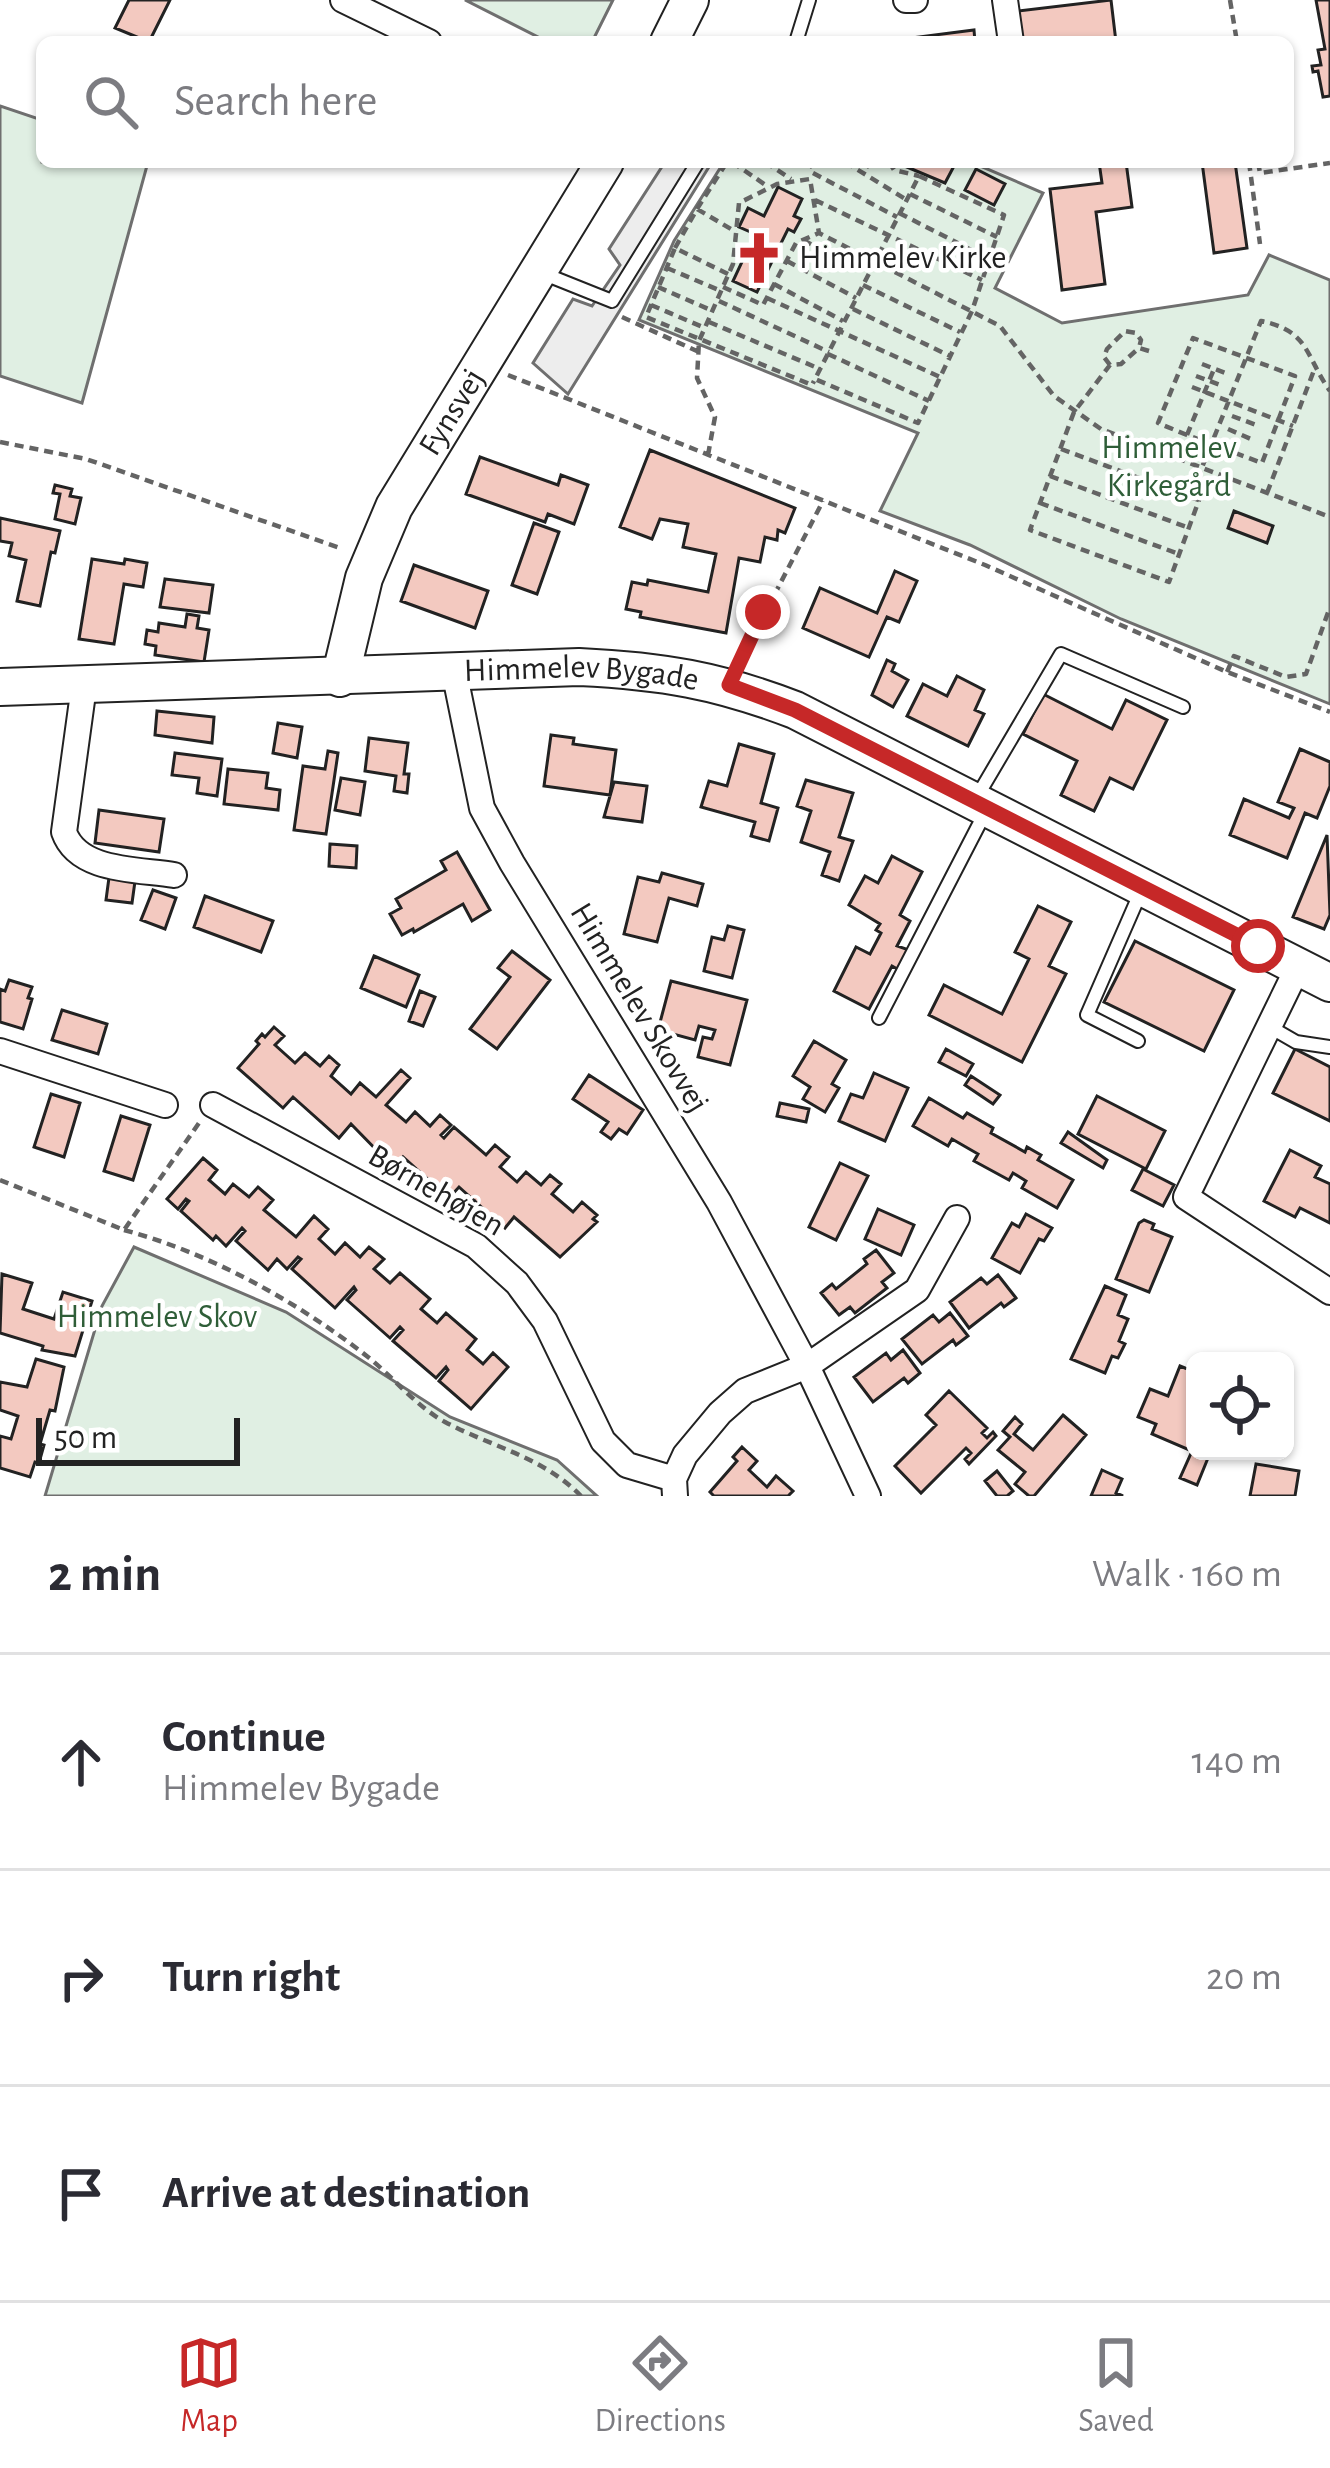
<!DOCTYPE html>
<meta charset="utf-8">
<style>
body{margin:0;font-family:"Alegreya Sans",sans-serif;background:#f2f2f3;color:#2b2b33}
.controls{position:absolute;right:36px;bottom:36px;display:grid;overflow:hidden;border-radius:18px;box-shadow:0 3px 9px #0004}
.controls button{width:108px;height:108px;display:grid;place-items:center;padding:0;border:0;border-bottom:3px solid #e1e1e2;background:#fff;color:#2b2b33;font:60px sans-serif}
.scale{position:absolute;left:36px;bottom:30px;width:204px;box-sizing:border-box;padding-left:12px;border:6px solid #222;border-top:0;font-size:33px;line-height:42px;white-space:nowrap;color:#222;-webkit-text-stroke:9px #fff;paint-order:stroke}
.stop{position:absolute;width:36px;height:36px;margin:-27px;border:9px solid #c62828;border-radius:50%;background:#fff}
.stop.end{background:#c62828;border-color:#fff;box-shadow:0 3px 12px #0008}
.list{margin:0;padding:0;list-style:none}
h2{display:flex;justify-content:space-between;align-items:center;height:156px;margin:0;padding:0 48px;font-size:51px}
h2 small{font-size:39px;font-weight:400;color:#7c7c81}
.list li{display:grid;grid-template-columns:78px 1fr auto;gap:36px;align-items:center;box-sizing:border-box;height:216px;padding:0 48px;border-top:3px solid #e1e1e2}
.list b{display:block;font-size:45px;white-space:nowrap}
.list p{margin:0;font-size:39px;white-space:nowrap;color:#7c7c81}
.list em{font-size:39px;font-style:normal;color:#7c7c81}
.icon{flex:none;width:66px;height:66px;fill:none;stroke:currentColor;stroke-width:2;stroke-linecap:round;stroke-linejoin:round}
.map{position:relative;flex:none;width:1330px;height:1496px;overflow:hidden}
.search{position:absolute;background:#fff;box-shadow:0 3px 9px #0004;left:36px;right:36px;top:36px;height:132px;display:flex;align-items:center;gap:30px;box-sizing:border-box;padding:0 42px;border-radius:18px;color:#7c7c81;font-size:45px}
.sheet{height:804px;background:#fff}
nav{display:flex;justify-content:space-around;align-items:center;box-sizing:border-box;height:168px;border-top:3px solid #e1e1e2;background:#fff;font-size:33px;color:#7c7c81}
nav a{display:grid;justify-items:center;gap:6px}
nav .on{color:#c62828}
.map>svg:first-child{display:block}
.green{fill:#e0efe3;stroke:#6f6f6f;stroke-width:3}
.parking{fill:#ededed;stroke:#6f6f6f;stroke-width:3}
.building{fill:#f3c9c0;stroke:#222;stroke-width:3}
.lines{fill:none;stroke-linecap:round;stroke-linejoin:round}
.lane-casing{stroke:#222;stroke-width:16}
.street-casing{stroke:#222;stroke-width:28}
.secondary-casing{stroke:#222;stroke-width:40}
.path{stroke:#646464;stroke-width:4.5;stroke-dasharray:9 6;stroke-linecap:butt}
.lane{stroke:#fff;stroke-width:12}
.street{stroke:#fff;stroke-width:24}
.secondary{stroke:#fff;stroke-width:36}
.route{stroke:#c62828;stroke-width:15}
.labels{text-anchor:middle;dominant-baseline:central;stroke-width:9;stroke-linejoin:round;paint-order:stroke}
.poi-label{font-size:33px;fill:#222;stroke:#fff;text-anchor:start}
.street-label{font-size:33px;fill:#222;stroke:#fff}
.park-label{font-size:33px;fill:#2f5e38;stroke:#fff}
</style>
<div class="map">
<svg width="1330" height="1496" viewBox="0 0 1330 1496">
<rect width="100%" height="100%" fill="#fff"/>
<!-- green -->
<path class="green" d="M465,0H613L592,42H548Z
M0,106L42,120V162H148L82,403L0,376Z
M724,162H971L1043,193L995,288L1062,323L1248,295L1269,255L1330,280V704L1121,619L970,545L880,511L918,433L639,320L674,241Z
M134,1247L286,1312L450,1417L557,1460L597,1496H45L102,1306Z"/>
<!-- parking -->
<path class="parking" d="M665,162H712L568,394L533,363L573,299L592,306L620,265L609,249Z"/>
<!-- building -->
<path class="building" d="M129,0H170L149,42L115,28Z
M1111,0L1116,42H1022L1018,11Z
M1316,0H1330V96L1323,97L1318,71L1313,72L1312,66L1321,65L1318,50L1325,49Z
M974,30L975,42H911V38Z
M895,162H947L954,166L945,183Z
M1099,162H1126L1132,207L1096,212L1105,284L1062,290L1050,189L1102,183Z
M1202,162H1235L1247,248L1214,253Z
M976,169L1005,184L994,205L965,190Z
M778,187L802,199L794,216L801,219L794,232L788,229L757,292L733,281L755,234L739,227L748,208L764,216Z
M650,450L795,508L785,533L778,530L777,540L765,537L760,562L739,558L726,633L640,617L641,612L626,609L632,582L647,585L648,580L708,592L716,554L683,547L688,524L660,519L652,539L620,527Z
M480,457L558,485L561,475L588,485L574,524L548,514L545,522L466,494Z
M55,485L72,489L70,496L81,498L75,524L55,519L60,494L53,493Z
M1234,511L1273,526L1267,543L1228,528Z
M0,518L60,531L55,553L51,552L40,606L17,601L26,560L9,556L12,543L0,541Z
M534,523L559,532L537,594L512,585Z
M92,559L124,564L125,559L147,563L143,587L124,584L114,644L79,639Z
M414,565L488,591L475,628L401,601Z
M895,571L917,581L899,622L887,617L869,657L803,628L820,588L877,613Z
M165,579L213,585L209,613L160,607Z
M187,614L199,616L197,628L209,630L204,662L155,655L156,646L145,644L147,630L158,632L159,623L185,627Z
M887,660L895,664L892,671L908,680L893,707L872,695Z
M957,676L984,690L975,710L984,714L968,746L907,716L923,684L947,696Z
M1043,694L1112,729L1126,700L1167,720L1133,789L1110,778L1094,811L1061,795L1077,761L1023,734Z
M157,711L214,717L212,743L155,735Z
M278,723L302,727L297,758L273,753Z
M551,735L574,738L573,744L616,750L610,795L544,786Z
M369,738L408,743L404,774H409L407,793L394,791L396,776L365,771Z
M739,744L774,754L761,803L778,808L769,841L751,836L755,822L701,807L709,781L727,786Z
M1300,749L1330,762V786L1317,818L1305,813L1287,858L1230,835L1244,799L1289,818L1294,808L1278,802Z
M328,751L338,753L326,834L294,830L303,766L325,769Z
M175,753L222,759L217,796L197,793L199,778L172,775Z
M228,769L268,773L266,788L280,790L278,810L224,804Z
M341,778L365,782L360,815L335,810Z
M806,780L853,793L839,837L853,841L839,881L822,875L830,852L801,842L811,811L797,806Z
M614,782L647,786L642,822L604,817Z
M99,810L164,819L159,852L95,843Z
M1327,835L1330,915L1324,929L1293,917Z
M330,844L357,846L356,868L329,866Z
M457,852L490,910L472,921L463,904L414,932L413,929L402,935L390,914L401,908L396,899L446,870L441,861Z
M892,856L922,872L900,915L910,921L897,946L912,951L901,971L892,966L869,1009L834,991L856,947L870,954L881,933L876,930L880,924L849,905L865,876L878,883Z
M110,870L136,874L132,903L106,900Z
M662,873L703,884L697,906L669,898L657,942L624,934L638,877L659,882Z
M153,890L176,898L165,929L141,920Z
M205,896L273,921L261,952L194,927Z
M1038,906L1071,922L1049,966L1066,974L1022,1062L929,1015L944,985L1002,1014L1029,959L1015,952Z
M728,926L744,930L732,978L704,971L712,937L724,940Z
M1135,941L1234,990L1204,1051L1104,1002Z
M512,951L550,980L497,1049L470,1029L510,977L498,968Z
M374,956L419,975L406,1007L361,988Z
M9,980L32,987L28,998L32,999L23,1029L0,1022V989L5,991Z
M671,981L747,1000L730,1065L698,1057L703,1037L712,1039L715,1030L699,1026L695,1040L658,1030Z
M420,991L435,997L423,1026L409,1021Z
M62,1010L107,1024L98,1054L52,1040Z
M274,1027L284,1036L275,1045L295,1063L305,1053L320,1066L329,1056L339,1065L331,1076L351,1094L360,1083L376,1097L401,1070L410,1078L386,1105L406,1122L415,1112L430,1126L440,1115L451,1125L441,1135L444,1138L454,1127L486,1155L495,1145L509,1157L500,1167L517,1182L526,1172L541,1185L550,1175L561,1184L552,1194L573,1212L582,1202L597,1215L593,1219L597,1222L560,1257L514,1217L505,1228L459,1187L449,1198L403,1157L394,1168L351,1124L339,1138L293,1097L283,1108L238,1068L259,1044L256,1041L262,1034L265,1037Z
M814,1041L846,1060L832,1084L839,1088L825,1112L803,1099L810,1087L793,1076Z
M946,1049L973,1064L966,1076L939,1062Z
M1295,1049L1330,1067V1121L1273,1093Z
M874,1073L908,1088L885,1141L839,1121L851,1094L863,1098Z
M589,1075L643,1110L627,1134L619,1129L611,1139L601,1132L608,1122L573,1099Z
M971,1076L1000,1095L993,1104L965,1085Z
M51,1094L80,1103L64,1157L34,1147Z
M1097,1096L1165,1131L1146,1169L1078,1134Z
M929,1098L963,1118L967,1113L993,1128L991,1133L1025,1152L1027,1147L1041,1155L1038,1160L1073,1180L1057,1208L1022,1188L1026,1181L1013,1173L1009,1180L974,1161L978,1154L952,1139L948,1146L913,1126Z
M780,1103L809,1109L806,1122L777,1116Z
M121,1116L150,1125L133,1180L104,1171Z
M1068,1132L1107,1160L1103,1168L1061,1143Z
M1290,1150L1321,1166L1315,1177L1330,1184V1223L1300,1208L1295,1217L1264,1201Z
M203,1158L217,1170L209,1180L225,1194L233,1184L249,1197L258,1187L273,1200L264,1210L296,1237L314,1216L328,1229L319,1239L335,1254L345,1243L360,1257L369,1247L384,1259L374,1269L390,1283L400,1273L430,1299L421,1309L437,1323L446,1313L476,1339L467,1350L483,1364L493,1353L508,1367L471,1409L439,1381L448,1370L446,1367L436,1378L393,1341L403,1330L400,1327L390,1338L347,1300L356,1290L354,1287L335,1308L292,1269L301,1259L298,1257L287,1269L277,1259L268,1270L236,1241L245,1231L242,1228L226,1246L216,1236L213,1240L181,1211L189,1201L186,1199L178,1209L167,1199Z
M840,1163L868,1176L836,1240L809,1227Z
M1143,1169L1174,1185L1163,1206L1132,1190Z
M878,1209L914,1225L901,1255L865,1239Z
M1026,1214L1052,1228L1044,1241L1039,1239L1020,1273L992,1258L1012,1223L1019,1227Z
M1144,1220L1154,1224L1152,1229L1172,1237L1149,1292L1116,1279L1139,1223Z
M876,1250L894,1273L882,1282L887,1288L855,1313L850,1307L839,1315L821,1293L832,1284L836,1289L867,1264L864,1259Z
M2,1274L32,1283L23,1309L54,1319L63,1292L92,1301L75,1356L42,1350L43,1346L0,1333Z
M998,1275L1016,1298L1004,1307L1001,1303L969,1328L950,1302L981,1278L987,1284Z
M1105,1286L1126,1295L1118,1315L1128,1319L1119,1341L1125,1344L1118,1358L1112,1356L1105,1373L1071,1359Z
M950,1313L968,1336L956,1345L953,1340L922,1364L902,1339L933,1315L939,1322Z
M903,1350L920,1373L908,1383L904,1378L873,1402L854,1377L886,1353L891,1360Z
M36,1359L64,1367L55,1411L50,1410L40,1444L44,1445L39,1463L35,1462L30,1477L0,1468V1436L11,1439L18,1416L0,1410V1382L27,1387Z
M1180,1366L1195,1372L1193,1447L1195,1451L1210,1453L1197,1485L1180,1478L1192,1451L1152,1434L1156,1424L1138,1417L1150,1389L1168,1396Z
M949,1391L987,1428L982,1433L987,1438L993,1432L996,1436L969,1464L965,1459L971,1453L966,1448L921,1493L895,1466L936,1425L926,1415Z
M1063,1415L1086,1435L1034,1496H1029L1015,1484L1025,1472L998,1450L1010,1437L1003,1431L1015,1417L1022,1424L1014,1434L1033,1450Z
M742,1447L757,1461L749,1470L767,1487L776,1476L793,1491L788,1496H714L710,1492L737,1461L733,1457Z
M1256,1464L1299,1471L1295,1496H1250Z
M1102,1470L1122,1479L1116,1493L1123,1496H1091Z
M997,1471L1013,1491L1007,1496H997L985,1481Z"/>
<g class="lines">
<!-- lane casing -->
<g class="lane-casing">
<path id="lane" d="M796,42L809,0
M542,273L612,301L698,162
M978,795L1061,654L1183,707
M879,1018L987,809
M1270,1027L1296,1042L1330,1047
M1138,1041L1087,1015L1142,889"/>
</g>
<!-- street casing -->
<g class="street-casing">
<path id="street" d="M343,0L429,42
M906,0H915
M1005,0L1011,42
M454,671L482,808L512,863L719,1202L807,1366L868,1496
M84,686L64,832C78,872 137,869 174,875
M1298,967L1186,1197L1330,1292
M0,1051L165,1105
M213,1105L476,1246L517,1283L545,1321L603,1441L627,1465L674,1479
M675,1496L674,1479L685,1455L720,1413L745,1391L807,1366L917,1290L957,1218"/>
</g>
<!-- secondary casing -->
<g class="secondary-casing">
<g id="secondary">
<path d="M669,42L690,0"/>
<path id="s1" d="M340,678L364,578L394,507L605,162"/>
<path id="s2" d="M0,687L579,667C662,671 717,680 795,710L1330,983"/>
</g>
</g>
<!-- path -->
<path class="path" d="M1230,0L1237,42
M732,162L767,186
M765,162L791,179
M805,162L815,169
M845,162L907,200
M862,162L872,169L876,162
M889,162L894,170L919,176
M1249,162L1260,244
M1258,162L1260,173L1330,163
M813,173L897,217
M919,176L1004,215L972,311L918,423L815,379Z
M910,194L997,237
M815,200L982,280
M697,209L727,162
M899,213L989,259
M803,240L851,265
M675,248L697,209L736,232
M787,261L856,298
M667,268L721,291
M728,274L675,248L646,317L812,385L814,381
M774,284L843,321
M863,285L960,332
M658,287L713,311
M723,287L763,305L796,243L819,233
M767,298L940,377
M719,301L829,352
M651,305L705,328
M853,309L950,356
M622,317L699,352
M709,322L820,369
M1149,351L1139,348L1121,364L1110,365L1074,412L1030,530L1169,582L1199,500L1190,497L1261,321C1310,331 1305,356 1330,391
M828,354L929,401
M1202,364L1228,374
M1110,365L1104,357L1107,349L1125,331L1136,333L1141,340L1139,348
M508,375L985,565L1227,672L1330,712
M1196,376L1223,386
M1192,387L1293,426
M1232,416L1259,426
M1228,429L1253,440
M1187,435L1158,423L1193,338L1295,376L1262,463L1187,435L1214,369
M0,442L86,459L343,549
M1061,449L1190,497
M708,455L715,417L697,378L699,341L733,264L739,203L777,184L810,179L819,233L1000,326L1054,396L1101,429L1330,517
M1050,476L1189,528
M1267,493L1316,365
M1040,503L1179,554
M740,661L823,501
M1227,672L1234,656L1286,677L1306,674L1330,607
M0,1180L124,1230L199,1123
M124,1230C210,1253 298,1302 368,1357C393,1377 417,1407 445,1422C492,1447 543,1457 581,1496"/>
<!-- lane -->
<use href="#lane" class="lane"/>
<!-- street -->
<use href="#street" class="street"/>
<!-- secondary -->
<use href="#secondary" class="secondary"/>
</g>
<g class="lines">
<!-- route -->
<path class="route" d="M763,612L729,685L795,710L1258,946"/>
</g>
<!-- icons -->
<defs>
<g id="church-bare" transform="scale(4.14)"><path d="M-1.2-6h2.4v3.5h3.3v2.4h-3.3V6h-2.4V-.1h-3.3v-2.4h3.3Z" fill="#c62828" stroke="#fff" stroke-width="2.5" paint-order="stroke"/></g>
</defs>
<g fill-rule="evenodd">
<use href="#church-bare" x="759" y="258"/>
</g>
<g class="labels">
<!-- poi labels -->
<g class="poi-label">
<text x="799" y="258">Himmelev Kirke</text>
</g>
<!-- street labels -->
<g class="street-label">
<text stroke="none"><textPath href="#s1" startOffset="291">Fynsvej</textPath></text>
<text stroke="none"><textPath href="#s2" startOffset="582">Himmelev Bygade</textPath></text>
<text transform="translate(639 1008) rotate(59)">Himmelev Skovvej</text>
<text transform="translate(436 1191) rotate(30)">Børnehøjen</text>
</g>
<!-- park labels -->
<g class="park-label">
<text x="1169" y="448">Himmelev<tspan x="1169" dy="38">Kirkegård</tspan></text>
<text x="157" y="1317">Himmelev Skov</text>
</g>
</g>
</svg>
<div class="controls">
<button><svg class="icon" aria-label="locate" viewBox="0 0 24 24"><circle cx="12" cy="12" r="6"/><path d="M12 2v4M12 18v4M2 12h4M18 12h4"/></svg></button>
</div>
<div class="scale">50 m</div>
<div class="stop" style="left:1258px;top:946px"></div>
<div class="stop end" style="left:763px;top:612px"></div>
<div class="search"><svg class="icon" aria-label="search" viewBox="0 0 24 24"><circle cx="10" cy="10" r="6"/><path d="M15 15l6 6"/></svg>Search here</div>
</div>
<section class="sheet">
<h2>2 min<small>Walk · 160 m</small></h2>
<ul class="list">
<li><svg class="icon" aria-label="ahead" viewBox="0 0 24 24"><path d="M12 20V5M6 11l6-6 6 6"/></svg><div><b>Continue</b><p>Himmelev Bygade</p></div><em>140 m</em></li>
<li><svg class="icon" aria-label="right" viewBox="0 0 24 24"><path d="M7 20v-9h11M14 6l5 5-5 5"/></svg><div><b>Turn right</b></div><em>20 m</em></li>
<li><svg class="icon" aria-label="arrive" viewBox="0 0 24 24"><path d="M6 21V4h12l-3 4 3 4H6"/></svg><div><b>Arrive at destination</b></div></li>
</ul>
</section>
<nav>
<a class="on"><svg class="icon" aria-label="map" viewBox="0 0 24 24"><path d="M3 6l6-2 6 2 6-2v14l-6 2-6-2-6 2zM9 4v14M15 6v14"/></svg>Map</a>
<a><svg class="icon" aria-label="directions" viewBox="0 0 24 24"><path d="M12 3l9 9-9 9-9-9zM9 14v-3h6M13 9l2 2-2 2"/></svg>Directions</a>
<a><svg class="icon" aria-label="saved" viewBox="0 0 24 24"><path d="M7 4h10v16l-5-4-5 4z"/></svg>Saved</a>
</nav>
